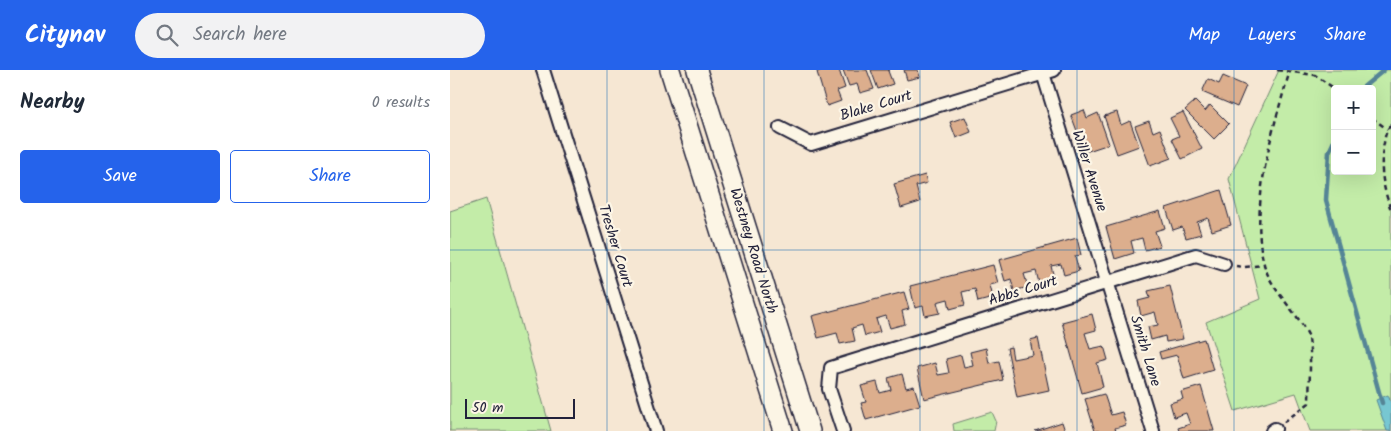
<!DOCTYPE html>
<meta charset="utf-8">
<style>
body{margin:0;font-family:Kalam,sans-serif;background:#f2f2f3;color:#1f2937}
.controls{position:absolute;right:15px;top:15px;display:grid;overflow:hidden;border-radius:5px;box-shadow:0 5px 20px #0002}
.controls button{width:45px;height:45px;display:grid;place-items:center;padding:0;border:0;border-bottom:1px solid #e0e1e3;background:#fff;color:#1f2937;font:25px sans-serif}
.scale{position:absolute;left:15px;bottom:12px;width:110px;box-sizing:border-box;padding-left:5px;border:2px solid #22223b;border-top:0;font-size:14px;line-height:18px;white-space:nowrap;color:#22223b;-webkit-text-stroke:4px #fcf5e5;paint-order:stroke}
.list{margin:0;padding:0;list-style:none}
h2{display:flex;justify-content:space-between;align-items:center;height:65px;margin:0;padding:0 20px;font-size:21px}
h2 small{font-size:16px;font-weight:400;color:#747a83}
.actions{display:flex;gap:10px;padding:15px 20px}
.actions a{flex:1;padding:11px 0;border:1px solid #2563eb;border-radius:5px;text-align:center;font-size:18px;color:#2563eb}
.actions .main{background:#2563eb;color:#fff}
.icon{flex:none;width:28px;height:28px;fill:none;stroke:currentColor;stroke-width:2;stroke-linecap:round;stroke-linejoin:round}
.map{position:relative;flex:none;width:941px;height:361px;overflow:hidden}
header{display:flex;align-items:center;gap:30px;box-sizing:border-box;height:70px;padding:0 25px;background:#2563eb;color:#fff}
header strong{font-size:24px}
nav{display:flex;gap:28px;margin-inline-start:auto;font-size:18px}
.search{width:350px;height:45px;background:#f2f2f3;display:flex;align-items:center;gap:12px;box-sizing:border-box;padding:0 18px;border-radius:28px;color:#747a83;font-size:19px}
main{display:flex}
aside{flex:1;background:#fff}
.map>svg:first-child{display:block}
.green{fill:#c3eca8;stroke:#728772;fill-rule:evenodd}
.water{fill:#77c7d2;stroke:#558596}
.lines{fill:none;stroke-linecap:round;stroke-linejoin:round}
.stream{stroke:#558596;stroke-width:4.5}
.building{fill:#dcae8d;stroke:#22223b}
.street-casing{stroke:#22223b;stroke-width:16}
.secondary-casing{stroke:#22223b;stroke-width:22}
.path{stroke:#22223b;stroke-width:2.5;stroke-dasharray:5 4;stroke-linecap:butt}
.street{stroke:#fcf5e5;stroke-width:12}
.secondary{stroke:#fcf5e5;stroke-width:19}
.grid{fill:none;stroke:#1f6fb2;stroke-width:1;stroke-opacity:0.55}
.labels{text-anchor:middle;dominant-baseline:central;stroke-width:4.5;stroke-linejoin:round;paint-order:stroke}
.street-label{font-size:15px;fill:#22223b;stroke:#fcf5e5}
</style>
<header>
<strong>Citynav</strong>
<div class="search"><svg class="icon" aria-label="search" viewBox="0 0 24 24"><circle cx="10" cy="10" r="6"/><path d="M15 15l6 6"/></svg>Search here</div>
<nav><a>Map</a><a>Layers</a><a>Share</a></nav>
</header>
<main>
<aside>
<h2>Nearby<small>0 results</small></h2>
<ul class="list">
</ul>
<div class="actions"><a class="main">Save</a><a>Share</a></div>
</aside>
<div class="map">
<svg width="941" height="361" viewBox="0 0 941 361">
<rect width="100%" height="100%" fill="#f6e7d3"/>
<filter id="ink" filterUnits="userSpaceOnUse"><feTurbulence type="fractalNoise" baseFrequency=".02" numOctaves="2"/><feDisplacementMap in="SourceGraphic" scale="10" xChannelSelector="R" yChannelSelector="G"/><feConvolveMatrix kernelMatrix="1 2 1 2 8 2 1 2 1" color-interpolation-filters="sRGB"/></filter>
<g filter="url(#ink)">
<!-- green -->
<path class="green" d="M829,0H941V361H860L846,323L785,341L756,252L810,229L779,109ZM885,19H922V101H885Z
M36,129L101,361H0V141Z
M542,342L546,351L544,361H504L503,354Z"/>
<!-- water -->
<path class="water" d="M938,325L941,333V361H937L926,330Z"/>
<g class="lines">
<!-- stream -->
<path class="stream" d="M911,19L934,0
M885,69L879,82L876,130L932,333"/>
</g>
<!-- building -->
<path class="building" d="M372,0H389L395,18L387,21L391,31L377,36L367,2Z
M393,0H417L424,19L410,23L407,14L399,16Z
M421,0H440L438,1L443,14L428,19Z
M454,0H468L470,7L457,10Z
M773,6L796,16L787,37L752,22L758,9L769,14Z
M745,31L755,41L760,35L779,54L764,69L735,40Z
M634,40L637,48L648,43L659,74L635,82L621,45Z
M667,42L671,55L680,51L689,76L667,84L654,46Z
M733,42L752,79L732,89L722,69L729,66L720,48Z
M515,47L521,62L506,68L500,52Z
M699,51L703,62L710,59L721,88L700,96L685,56Z
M475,105L477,113L466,116L470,132L451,138L444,114Z
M771,120L781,155L762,161L758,148L747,152L751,164L736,168L732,157L723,160L716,138Z
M710,141L715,158L705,161L710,176L695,180L692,168L681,171L684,183L665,189L656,157Z
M627,168L631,185L625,186L629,201L614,205L611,194L601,196L604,208L589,213L586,201L574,204L578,217L564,221L561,209L555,211L549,190Z
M543,195L548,213L540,215L543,228L528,232L525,219L512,222L515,235L500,239L498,229L487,232L490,243L475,246L473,236L465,238L460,216Z
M720,216L733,269L716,272L715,266L701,270L698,257L708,255L705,242L691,246L688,231L700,228L698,221Z
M454,222L459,239L452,241L455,254L440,258L436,246L426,249L430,262L415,266L412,255L402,258L405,271L390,274L387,263L368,268L362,246Z
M642,244L646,260L635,263L640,279L654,276L658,290L647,293L653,317L632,323L612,252Z
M588,268L599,320L567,327L557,278L561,277L563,289L583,285L580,270Z
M754,269L763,300L734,309L727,285L711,289L709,282Z
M536,278L539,293L549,291L553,310L474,329L467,298L485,293L488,305L499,303L496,289L511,285L514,297L523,295L520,282Z
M452,304L456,318L464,316L470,335L416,350L411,333L416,332L411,316L427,312L430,323L441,320L438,308Z
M751,316L764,361H729L728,358L740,354L736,343L724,347L720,333L733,329L731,322Z
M654,324L661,345L672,342L676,355L665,358L666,361H645L635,329Z
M612,352L615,361H585Z"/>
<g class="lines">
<!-- street casing -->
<g class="street-casing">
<path id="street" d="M93,0L206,361
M592,0L703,361
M330,58L361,74L604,0
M393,361L379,319L381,298L746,185L774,194
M822,361L825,359"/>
</g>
<!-- secondary casing -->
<g class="secondary-casing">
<path id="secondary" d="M220,0L333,361
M247,0L360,361"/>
</g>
<!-- path -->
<path class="path" d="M827,0L865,5L885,19
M922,48L937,59
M941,55C936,60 935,66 934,73C929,98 933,117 941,140
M786,196L794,197L814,195
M834,352L859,333C859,320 862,274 858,265C846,240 821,221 814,194C799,139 823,55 840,1"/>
<!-- street -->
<use href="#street" class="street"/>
<!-- secondary -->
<use href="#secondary" class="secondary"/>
</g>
</g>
<!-- grid -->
<path class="grid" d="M157,0V361M314,0V361M470,0V361M627,0V361M784,0V361M0,180H941"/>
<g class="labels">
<!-- street labels -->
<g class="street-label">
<text transform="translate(426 36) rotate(-17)">Blake Court</text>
<text transform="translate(639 101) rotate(72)">Willer Avenue</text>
<text transform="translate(165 176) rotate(73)">Tresher Court</text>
<text transform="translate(303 181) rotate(73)">Westney Road North</text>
<text transform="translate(573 221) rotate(-17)">Abbs Court</text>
<text transform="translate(695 281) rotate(73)">Smith Lane</text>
</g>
</g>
</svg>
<div class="controls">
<button>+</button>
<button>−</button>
</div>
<div class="scale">50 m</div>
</div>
</main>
